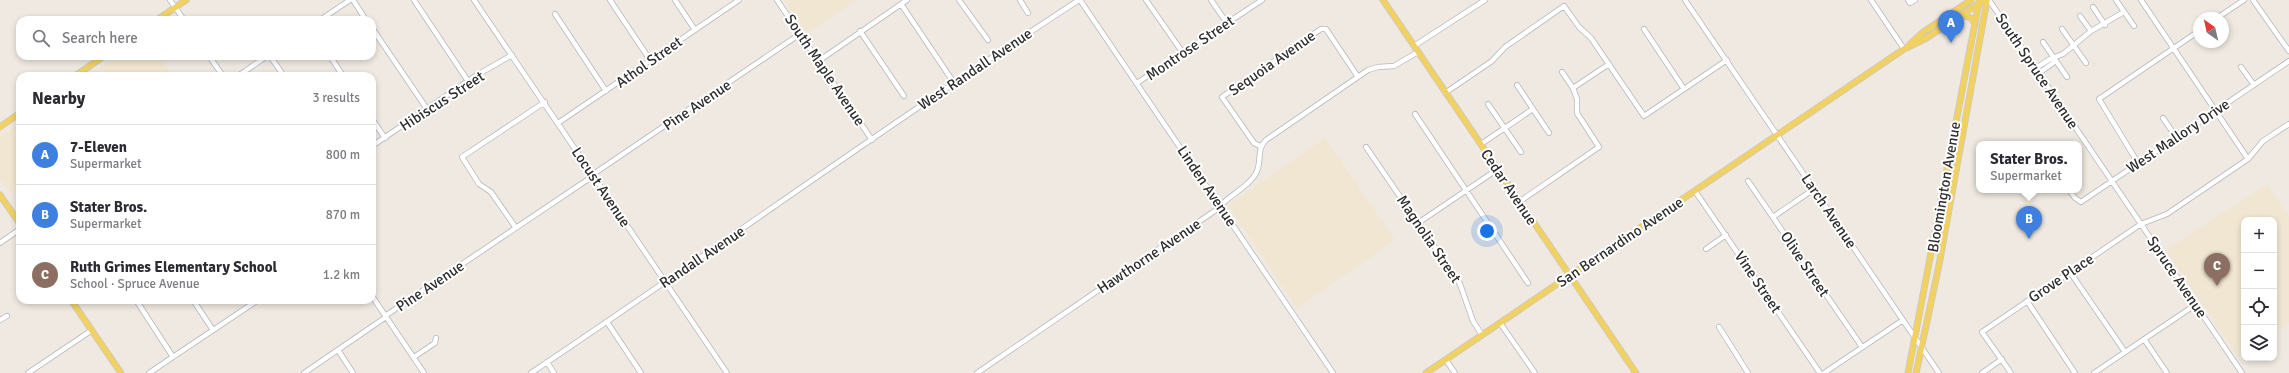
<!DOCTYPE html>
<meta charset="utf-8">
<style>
body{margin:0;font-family:Signika,sans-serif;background:#f7f7f7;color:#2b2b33}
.controls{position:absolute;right:12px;bottom:12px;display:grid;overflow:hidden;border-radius:8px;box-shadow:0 2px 6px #0003}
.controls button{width:36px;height:36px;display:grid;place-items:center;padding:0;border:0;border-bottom:1px solid #e1e1e2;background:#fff;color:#2b2b33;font:20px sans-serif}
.compass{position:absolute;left:2193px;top:12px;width:36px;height:36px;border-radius:50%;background:#fff;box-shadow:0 2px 6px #0003;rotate:326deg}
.you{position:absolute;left:1487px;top:231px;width:14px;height:14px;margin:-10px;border:3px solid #fff;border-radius:50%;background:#1a73e8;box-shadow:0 0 0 6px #1a73e833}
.badge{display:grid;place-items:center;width:26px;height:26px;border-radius:50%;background:#4264fb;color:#fff;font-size:13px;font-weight:700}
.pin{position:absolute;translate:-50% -33px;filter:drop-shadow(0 1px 2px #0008)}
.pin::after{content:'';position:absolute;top:21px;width:14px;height:12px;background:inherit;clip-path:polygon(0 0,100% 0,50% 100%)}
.popup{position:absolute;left:1976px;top:141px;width:106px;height:52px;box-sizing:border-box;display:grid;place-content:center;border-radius:8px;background:#fff;filter:drop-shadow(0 1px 3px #0005);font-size:13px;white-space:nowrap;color:#7c7c81}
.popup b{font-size:15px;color:#2b2b33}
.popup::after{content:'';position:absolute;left:50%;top:100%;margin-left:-8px;border:8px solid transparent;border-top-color:#fff}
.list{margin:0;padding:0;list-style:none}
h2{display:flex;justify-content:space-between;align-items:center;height:52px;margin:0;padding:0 16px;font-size:17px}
h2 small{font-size:13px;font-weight:400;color:#7c7c81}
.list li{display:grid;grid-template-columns:26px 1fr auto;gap:12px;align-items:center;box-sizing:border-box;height:60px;padding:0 16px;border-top:1px solid #e1e1e2}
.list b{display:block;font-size:15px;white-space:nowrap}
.list p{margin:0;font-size:13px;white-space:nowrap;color:#7c7c81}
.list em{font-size:13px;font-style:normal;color:#7c7c81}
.icon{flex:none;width:22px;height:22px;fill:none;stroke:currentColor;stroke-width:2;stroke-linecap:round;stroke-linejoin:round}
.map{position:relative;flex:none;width:2289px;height:373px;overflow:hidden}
.search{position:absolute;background:#fff;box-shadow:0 2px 6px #0003;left:16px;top:16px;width:360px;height:44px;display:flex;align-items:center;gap:10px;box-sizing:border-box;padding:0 14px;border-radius:12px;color:#7c7c81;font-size:15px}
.panel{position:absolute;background:#fff;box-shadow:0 2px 6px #0003;left:16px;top:72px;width:360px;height:232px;border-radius:12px}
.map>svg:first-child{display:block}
.education{fill:#f0e6d1}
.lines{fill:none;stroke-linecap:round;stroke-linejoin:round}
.minor-casing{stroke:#b4b7c1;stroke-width:6}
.major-casing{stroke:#c9c9c9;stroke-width:7}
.minor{stroke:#fff;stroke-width:4.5}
.major{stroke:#f2d163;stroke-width:5.5}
.labels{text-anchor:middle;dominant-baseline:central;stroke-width:4;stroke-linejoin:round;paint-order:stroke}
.street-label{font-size:15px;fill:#2e2e2e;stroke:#fff}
</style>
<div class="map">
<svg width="2289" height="373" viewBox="0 0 2289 373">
<rect width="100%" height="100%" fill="#efe9e1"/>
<!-- education -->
<path class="education" d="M784,0H856L807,34Z
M119,56H160L173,76H89Z
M20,123V187L11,194L0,179V137Z
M1325,138L1395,240L1297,308L1228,205Z
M2267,184L2289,217V323L2274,333V220H2244V353L2238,357L2166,250Z"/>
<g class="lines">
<!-- minor casing -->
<g class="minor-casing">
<path id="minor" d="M170,0L184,20
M353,0L366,20
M414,0L468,81
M474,0L727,373
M610,0L650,60
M675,0L695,30
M777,0L872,140
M959,0L988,40
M1020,0L1028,13
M1080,0L1333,373
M1146,0L1183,53
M1211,0L1227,23
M1685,0L1939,373
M1871,0L1904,49
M1908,0L1910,3L1915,0
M1989,0L2242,373
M2116,0L2134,26
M2141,0L2248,159
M2253,0L2289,51
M901,4L954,83
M2093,7L2105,25
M555,14L606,91
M2080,16L2091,31
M2217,18L2244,0
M320,20L350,0
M372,28L427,109
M1644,29L1684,89
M2062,29L2086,63
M860,31L904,96
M2043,42L2067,77
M1414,46L1485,0
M209,56L223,76
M270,56L284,76
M330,56L343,76
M820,60L907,0
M2241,67L2254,85
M2036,68L2050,59L2063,54L2091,31L2124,12
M2039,73L2053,63L2055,58
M238,76L267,56
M1137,83L1262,0
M1573,88L1609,64
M1445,93L1492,61L1505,47L1564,6L1579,27L1591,38L1644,116L1727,60
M1488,104L1521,152
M1533,109L1549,133
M1415,114L1528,283
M2163,118L2176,137
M372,119L385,138
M558,123L739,0
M1481,144L1533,109L1517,85
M372,146L477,75L512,55
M1260,146L1254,143L1222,97L1321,29H1326L1358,77
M1366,147L1460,284L1473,321L1482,335
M2138,163L2099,99L2199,31
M592,175L800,34
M1748,181L1862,347
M2069,190L2075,198L2081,202L2289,61
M1695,191L1820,373
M1519,202L1599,147L1577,113V99L1573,88L1562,72
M1773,217L1814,189
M1418,223L1498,169
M516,228L491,192L479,184L462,157L545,102
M0,243L20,229
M1706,249L1726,235
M2070,272L2125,352
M372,296L424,373
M136,300L173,357
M193,300L213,330
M2027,301L2075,373
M385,316L593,176
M0,320L7,316
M607,322L641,373
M1500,323L1535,373
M1719,327L1748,373
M2144,339L2167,373
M338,350L353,373
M414,357L435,343L436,338
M1446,360L1455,373
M547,362L554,373
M28,373L92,330
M149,373L258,300
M304,373L386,317
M531,373C715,250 894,120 1079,0
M977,373L1216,210C1226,197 1251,186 1257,171C1262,159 1256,150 1266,140L1368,70L1378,67L1394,66L1418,52
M1824,373L1903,320
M1982,373L2002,359
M2011,373L1982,332L2141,224L2167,214L2248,159L2263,141L2289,124
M2094,373L2195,305"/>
</g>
<!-- major casing -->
<g class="major-casing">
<path id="major" d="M1383,0L1636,373
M1962,15L1971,18L1975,24
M157,20L186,0
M1910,44L1922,33L1971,0
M75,76L104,56
M0,127L20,113
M0,195L20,224
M71,300L121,373
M1426,373L1904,49L1925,39L1984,0
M1908,373L1979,2
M1916,373L1939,265L1987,0"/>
</g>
<!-- minor -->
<use href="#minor" class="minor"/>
<!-- major -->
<use href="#major" class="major"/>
</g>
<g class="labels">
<!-- street labels -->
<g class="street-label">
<text transform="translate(1190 48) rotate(-34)">Montrose Street</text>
<text transform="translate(649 62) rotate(-35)">Athol Street</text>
<text transform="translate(1272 63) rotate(-35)">Sequoia Avenue</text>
<text transform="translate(975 69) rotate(-34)">West Randall Avenue</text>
<text transform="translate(825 70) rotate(56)">South Maple Avenue</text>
<text transform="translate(2037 71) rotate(56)">South Spruce Avenue</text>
<text transform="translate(442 101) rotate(-33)">Hibiscus Street</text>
<text transform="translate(697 105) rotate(-34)">Pine Avenue</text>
<text transform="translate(2178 136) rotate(-34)">West Mallory Drive</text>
<text transform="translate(1207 186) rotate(56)">Linden Avenue</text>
<text transform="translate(601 187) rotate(56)">Locust Avenue</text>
<text transform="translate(1509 187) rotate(56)">Cedar Avenue</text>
<text transform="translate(1944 187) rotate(-80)">Bloomington Avenue</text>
<text transform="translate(1829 211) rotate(56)">Larch Avenue</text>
<text transform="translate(1429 239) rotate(56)">Magnolia Street</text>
<text transform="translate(1620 242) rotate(-34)">San Bernardino Avenue</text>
<text transform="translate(1149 256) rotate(-34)">Hawthorne Avenue</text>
<text transform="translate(702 257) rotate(-34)">Randall Avenue</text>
<text transform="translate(1805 264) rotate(56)">Olive Street</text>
<text transform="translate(2177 277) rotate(56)">Spruce Avenue</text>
<text transform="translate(2061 278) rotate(-34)">Grove Place</text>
<text transform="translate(1758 282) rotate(56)">Vine Street</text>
<text transform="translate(430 286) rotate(-34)">Pine Avenue</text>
</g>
</g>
</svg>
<div class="controls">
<button>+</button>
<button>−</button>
<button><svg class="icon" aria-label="locate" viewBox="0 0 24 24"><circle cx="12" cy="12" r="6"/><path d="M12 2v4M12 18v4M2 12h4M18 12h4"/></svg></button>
<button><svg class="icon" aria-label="layers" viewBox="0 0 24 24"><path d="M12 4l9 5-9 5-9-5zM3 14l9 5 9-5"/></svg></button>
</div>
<svg class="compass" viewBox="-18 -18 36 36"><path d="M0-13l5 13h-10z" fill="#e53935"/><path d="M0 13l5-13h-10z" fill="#7c7c81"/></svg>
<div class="you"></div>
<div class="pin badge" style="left:1951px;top:43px;background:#3f7fe0">A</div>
<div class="pin badge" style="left:2029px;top:239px;background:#3f7fe0">B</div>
<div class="popup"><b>Stater Bros.</b>Supermarket</div>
<div class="pin badge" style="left:2217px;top:286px;background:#8d6e63">C</div>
<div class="search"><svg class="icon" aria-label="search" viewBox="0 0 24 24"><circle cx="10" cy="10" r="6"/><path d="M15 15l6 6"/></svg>Search here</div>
<section class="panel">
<h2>Nearby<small>3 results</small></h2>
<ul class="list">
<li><span class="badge" style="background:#3f7fe0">A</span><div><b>7-Eleven</b><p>Supermarket</p></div><em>800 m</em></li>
<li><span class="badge" style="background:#3f7fe0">B</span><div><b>Stater Bros.</b><p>Supermarket</p></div><em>870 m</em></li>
<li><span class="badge" style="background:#8d6e63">C</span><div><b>Ruth Grimes Elementary School</b><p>School · Spruce Avenue</p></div><em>1.2 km</em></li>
</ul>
</section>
</div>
